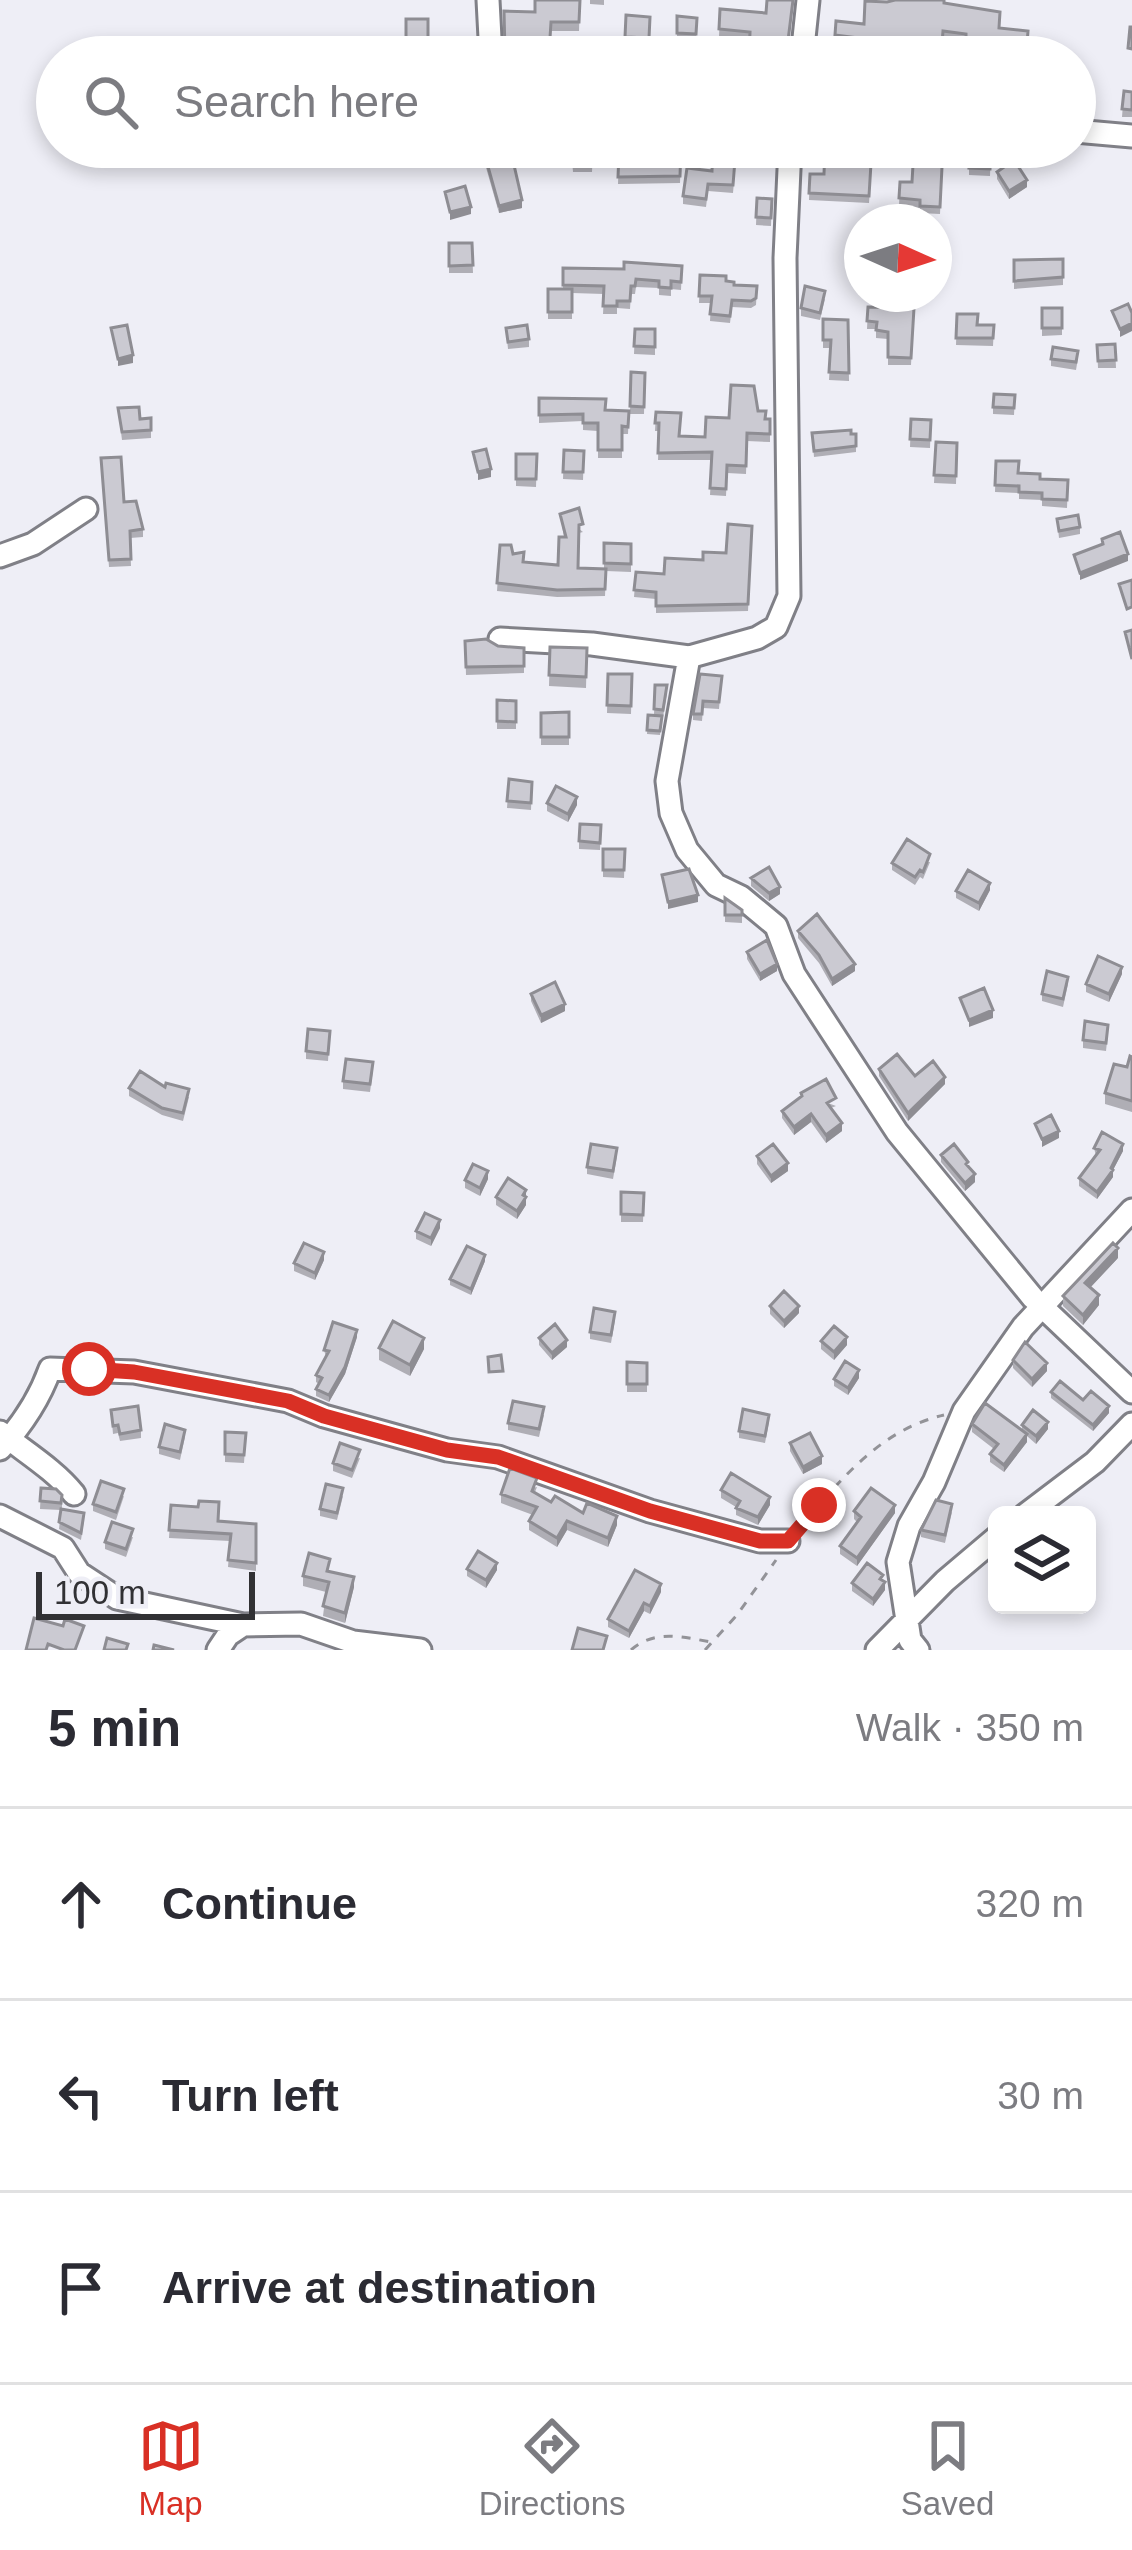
<!DOCTYPE html>
<meta charset="utf-8">
<style>
body{margin:0;font-family:Helvetica,sans-serif;background:#f7f7f7;color:#2b2b33}
.controls{position:absolute;right:36px;bottom:36px;display:grid;overflow:hidden;border-radius:18px;box-shadow:0 6px 18px #0003}
.controls button{width:108px;height:108px;display:grid;place-items:center;padding:0;border:0;border-bottom:3px solid #e1e1e2;background:#fff;color:#2b2b33;font:60px sans-serif}
.compass{position:absolute;left:844px;top:204px;width:108px;height:108px;border-radius:50%;background:#fff;box-shadow:0 6px 18px #0003;rotate:93deg}
.scale{position:absolute;left:36px;bottom:30px;width:219px;box-sizing:border-box;padding-left:12px;border:6px solid #313134;border-top:0;font-size:33px;line-height:42px;white-space:nowrap;color:#313134;-webkit-text-stroke:9px #eeeef6;paint-order:stroke}
.stop{position:absolute;width:36px;height:36px;margin:-27px;border:9px solid #d93025;border-radius:50%;background:#fff}
.stop.end{background:#d93025;border-color:#fff;box-shadow:0 3px 12px #0008}
.list{margin:0;padding:0;list-style:none}
h2{display:flex;justify-content:space-between;align-items:center;height:156px;margin:0;padding:0 48px;font-size:51px}
h2 small{font-size:39px;font-weight:400;color:#7c7c81}
.list li{display:grid;grid-template-columns:78px 1fr auto;gap:36px;align-items:center;box-sizing:border-box;height:192px;padding:0 48px;border-top:3px solid #e1e1e2}
.list b{display:block;font-size:45px;white-space:nowrap}
.list em{font-size:39px;font-style:normal;color:#7c7c81}
.icon{flex:none;width:66px;height:66px;fill:none;stroke:currentColor;stroke-width:2;stroke-linecap:round;stroke-linejoin:round}
.map{position:relative;flex:none;width:1132px;height:1650px;overflow:hidden}
.search{position:absolute;background:#fff;box-shadow:0 6px 18px #0003;left:36px;right:36px;top:36px;height:132px;display:flex;align-items:center;gap:30px;box-sizing:border-box;padding:0 42px;border-radius:66px;color:#7c7c81;font-size:45px}
.sheet{height:732px;background:#fff}
nav{display:flex;justify-content:space-around;align-items:center;box-sizing:border-box;height:168px;border-top:3px solid #e1e1e2;background:#fff;font-size:33px;color:#7c7c81}
nav a{display:grid;justify-items:center;gap:6px}
nav .on{color:#d93025}
.map>svg:first-child{display:block}
.lines{fill:none;stroke-linecap:round;stroke-linejoin:round}
.minor-casing{stroke:#808087;stroke-width:27}
.path{stroke:#939398;stroke-width:3;stroke-dasharray:9 9;stroke-linecap:butt}
.minor{stroke:#fff;stroke-width:21}
.wall{fill:#afaeb5}
.shaded-wall{fill:#8e8d93}
.building{fill:#cbcad2;stroke:#8e8d93;stroke-width:3}
.route{stroke:#d93025;stroke-width:15}
</style>
<div class="map">
<svg width="1132" height="1650" viewBox="0 0 1132 1650">
<rect width="100%" height="100%" fill="#eeeef6"/>
<g class="lines">
<!-- minor casing -->
<g class="minor-casing">
<path id="minor" d="M488,0L491,57
M802,57L808,0
M1075,131L1132,136
M0,556L33,544L86,509
M500,639L592,644L689,657L757,638L776,627L789,596L785,258L790,147
M689,657L667,781L671,813L687,850L716,885L741,897L776,926L794,974L897,1132L1033,1298L1132,1392
M0,1432C25,1452 55,1470 74,1494
M0,1449C22,1425 39,1400 50,1369L134,1372L288,1401L324,1416L447,1450L498,1457L650,1511L760,1541H788
M1025,1515L1095,1462L1132,1424
M0,1516L63,1548L79,1573L117,1598L243,1625L301,1624L353,1642L420,1650
M218,1650L228,1635L243,1625
M877,1650L945,1581L997,1537
M918,1650L910,1640L898,1562L909,1526L934,1482L964,1411L1023,1327L1132,1210"/>
</g>
<!-- path -->
<path class="path" d="M799,1528C841,1480 879,1430 944,1415
M631,1650C655,1629 682,1637 711,1642
M705,1650L737,1615L776,1560"/>
<!-- minor -->
<use href="#minor" class="minor"/>
</g>
<!-- wall -->
<path class="wall" d="M580,0L579,31H551L549,57H505L504,11L535,12Z
M590,0H604V5L590,4Z
M767,0H794L787,57L750,39L719,37L720,9L766,13Z
M944,3L1000,28L966,41L943,39L941,57H858V45L835,43L836,21L864,24Z
M626,15L650,17L649,46L625,45Z
M677,16L697,18L696,42L677,41Z
M406,19H428V57H406Z
M1124,91L1132,92V117H1122Z
M425,147H480V150L448,148L449,164L426,165Z
M503,147H526L525,154L511,153L522,208L499,213L485,164V156L503,153Z
M571,147H625V149L593,148L592,172H573Z
M670,147H688V153H681L680,183L618,184L619,153L670,154Z
M737,147L733,193L708,191L706,207L683,204V196Z
M758,147H776L774,165H758Z
M873,147L869,203L809,200L810,174H824Z
M943,147L940,214L920,213V208L899,206L900,182H912L920,165Z
M991,148L990,176L969,175V168Z
M997,172L1027,187L1009,199L997,179Z
M757,198L772,199L771,226L756,225Z
M449,243H472L473,273H449Z
M1063,259V285L1014,289V260Z
M682,266L681,290L671,289V296L659,295V288L636,287L635,294H631L630,309L617,308V314H603L604,294L572,293V319H548V289H563V268L624,269Z
M700,275L734,285L757,286L756,305L751,308L732,307L730,323L710,321L711,303H699Z
M825,299L820,320L801,316V308Z
M868,307L914,308L911,365H888V339L876,338V329H867Z
M1042,308H1062V335L1042,336Z
M957,314L978,325H994L993,346L956,345Z
M823,319L848,320L849,381L829,380L831,348H823Z
M506,328L529,339V347L508,349Z
M635,329H655V355L634,354Z
M1115,344L1116,368H1098L1097,345Z
M1078,358L1076,370L1051,366V359Z
M631,372L645,373L644,414H630Z
M1015,395L1014,415L993,414V407Z
M539,398L606,410L629,411L628,434H622V458H598V431L583,430V421L539,423Z
M118,408L140,419L151,418V438L122,440Z
M758,411L765,419H770V442L747,441L746,474L727,473L726,496L710,495L712,460H658L659,431H655L656,412L680,436L705,437L729,418Z
M911,419L931,420L930,448L910,447Z
M812,433L856,434V452L814,457Z
M936,442L957,443L956,484L934,483Z
M564,450L584,451L583,480L563,479Z
M516,454H537L536,487L516,486Z
M101,458L124,502L143,529V537L130,538L131,566L109,567Z
M996,461L1019,473L1040,479L1068,480L1067,508L1042,506V500L1019,499V493L995,492Z
M560,514L583,532L579,533L578,568L604,569V543L631,544V572L606,571L605,596L557,597L497,591L500,545L523,562L558,565L564,537Z
M1057,519L1080,527V534L1059,538Z
M752,526L748,611L656,613V599L634,597L636,572L664,574L726,553Z
M465,641L498,646L524,648V673L466,675Z
M550,647L587,648L586,688L549,686Z
M608,674H632L631,714L607,713Z
M722,676L719,709L703,708L702,721L693,720V714Z
M655,685L667,693L663,717H662L660,735L647,734L648,715H654Z
M497,700L516,701V729H497Z
M569,712V745H541V713Z
M509,779L532,782L531,810L507,808Z
M547,803L577,805L568,822L547,811Z
M601,825L600,850L579,849V841Z
M603,849H625L624,878L603,877Z
M930,862L923,879L920,877L915,885L892,870V863Z
M751,878L780,894L769,901L751,886Z
M990,890L979,911L956,898V891Z
M725,898L742,910V923L725,922Z
M798,931L855,971L832,986L819,963L798,938Z
M747,952L777,971L760,981L747,959Z
M1122,974L1109,1002L1086,992V984Z
M1068,984L1063,1007L1042,1001V994Z
M531,994L565,1011L541,1023L531,1001Z
M330,1031L328,1061L306,1059V1051Z
M1108,1032L1106,1051L1083,1048V1040Z
M1132,1057V1112L1105,1104V1093L1127,1067Z
M879,1069L915,1076L945,1084L908,1121L879,1076Z
M373,1070L370,1092L343,1089V1081Z
M165,1087L189,1097L183,1121L162,1115L129,1096V1088Z
M801,1093L836,1106L831,1108L842,1131L826,1143L811,1122L794,1135L782,1118V1111L801,1097Z
M1094,1148L1123,1151L1113,1170V1177L1097,1199L1079,1186V1178L1096,1156Z
M941,1155L968,1167L975,1182L965,1191L941,1162Z
M617,1156L613,1179L587,1174V1167Z
M757,1156L788,1171L771,1183L757,1164Z
M488,1179L480,1196L465,1188V1180Z
M526,1190V1205L517,1219L496,1205V1197Z
M621,1192L644,1193L643,1222H621Z
M440,1228L431,1246L416,1239V1231Z
M1118,1258L1090,1288L1099,1305L1083,1325L1063,1306V1296Z
M324,1260L315,1280L294,1271V1263Z
M485,1261L471,1295L450,1285V1279Z
M770,1306L799,1313L784,1328L770,1314Z
M615,1320L611,1343L590,1339V1332Z
M357,1337L345,1374L329,1402L316,1396V1389L319,1384L316,1382V1375L326,1357L324,1350Z
M539,1338L567,1347L552,1360L539,1345Z
M821,1341L847,1345L834,1360L821,1349Z
M379,1348L424,1349L410,1376L379,1360Z
M1013,1360L1047,1371L1032,1387L1013,1368Z
M627,1362L647,1363V1392H627Z
M859,1378L848,1395L834,1386V1379Z
M1051,1392L1083,1400L1109,1413L1093,1431L1051,1398Z
M111,1410L141,1430V1438L120,1441L118,1433L113,1434Z
M544,1415L539,1437L508,1430V1423Z
M769,1422L765,1443L739,1438V1431Z
M972,1424L1022,1430V1425L1048,1429L1036,1444L1027,1436V1442L1004,1472L990,1462V1454L994,1449L972,1432Z
M225,1432L246,1433L244,1463L225,1462Z
M185,1437L180,1460L159,1454V1447Z
M790,1443L822,1464L803,1474L790,1451Z
M360,1458L352,1478L333,1471V1463Z
M537,1487L535,1492L551,1502L617,1525L608,1547L567,1530L557,1547L529,1530V1521L533,1515L501,1503V1494Z
M41,1488L62,1495V1509L84,1520L81,1540L59,1529L61,1510L40,1509Z
M721,1490L770,1505L758,1525L736,1515V1507L721,1498Z
M124,1496L116,1520L93,1511V1504Z
M343,1496L337,1520L320,1516V1509Z
M171,1505L218,1521L256,1524V1571L228,1567L230,1541L169,1538Z
M854,1511L895,1513L857,1566L840,1554V1546L857,1522L854,1519Z
M952,1512L945,1543L921,1537V1530Z
M133,1537L126,1557L105,1549V1542Z
M467,1569L497,1570L486,1588L467,1576Z
M330,1571L354,1587L345,1623L323,1616L326,1592L303,1586V1576Z
M883,1580L885,1590L873,1606L852,1591V1583Z
M661,1592L650,1614L644,1611L629,1638L608,1627V1619Z"/>
<!-- shaded-wall -->
<path class="shaded-wall" d="M1027,180V187L1009,199V191Z
M522,200V208L499,213V206Z
M471,207V214L450,220V212Z
M1132,323V331L1120,337V329Z
M133,355V363L118,366V359Z
M491,469V477L478,480V472Z
M1128,554V561L1080,580V573Z
M577,797V805L568,822V814Z
M990,883V890L979,911V903Z
M780,887V894L769,901V893Z
M698,895V902L668,909V902Z
M777,964V971L760,981V974Z
M855,964V971L832,986V979Z
M1122,967V974L1109,1002V994Z
M565,1004V1011L541,1023V1015Z
M993,1010V1018L969,1027V1020Z
M945,1077V1084L908,1121V1113Z
M811,1114V1122L794,1135V1127Z
M842,1123V1131L826,1143V1135Z
M1059,1131V1138L1042,1147V1139Z
M1123,1144V1151L1113,1170V1177L1097,1199V1192Z
M788,1163V1171L771,1183V1176Z
M488,1171V1179L480,1196V1188Z
M975,1174V1182L965,1191V1183Z
M526,1190V1205L517,1219V1211Z
M440,1220V1228L431,1246V1238Z
M1118,1248V1258L1085,1293V1283Z
M324,1252V1260L315,1280V1273Z
M485,1255V1261L471,1295V1289Z
M1099,1295V1305L1083,1325V1315Z
M799,1306V1313L784,1328V1321Z
M357,1330V1337L345,1374L329,1402V1395Z
M847,1337V1345L834,1360V1352Z
M424,1338V1349L410,1376V1365Z
M567,1340V1347L552,1360V1353Z
M1047,1363V1371L1032,1387V1379Z
M859,1370V1378L848,1395V1388Z
M1109,1406V1413L1093,1431V1425Z
M1048,1422V1429L1036,1444V1436Z
M1027,1434V1442L1004,1472V1465Z
M822,1456V1464L803,1474V1467Z
M770,1497V1505L758,1525V1517Z
M895,1505V1513L857,1566V1558Z
M617,1516V1525L608,1547V1538Z
M567,1521V1530L557,1547V1538Z
M497,1563V1570L486,1588V1580Z
M354,1577V1587L345,1623V1613Z
M885,1582V1590L873,1606V1599Z
M661,1584V1592L650,1614V1606Z
M644,1603V1611L629,1638V1631Z"/>
<!-- building -->
<path class="building" d="M535,0H580L579,22H551L549,54L505,53L504,11L535,12Z
M767,0H793L786,57H749L750,32L719,29L720,9L766,13Z
M895,0H944V3L1000,12L999,28L1028,31L1026,57H966V34L943,31L941,56L938,57H910V54L858,52L859,38L835,35L836,21L864,24L865,1L887,2Z
M626,15L650,17L649,38L625,37Z
M677,16L697,18L696,34L677,33Z
M406,19H428V49H406Z
M1130,27H1132V49L1128,48Z
M1124,91L1132,92V110L1122,109Z
M426,147H448L449,154L426,156Z
M572,147H593L592,164H573Z
M670,147H681L680,176L618,177L619,153L670,154Z
M713,147H736L733,185L708,184L706,199L683,196L687,168L712,171Z
M758,147H775L774,158L758,157Z
M825,147H872L869,196L809,193L810,174H824Z
M920,147H943L940,207L920,206V200L899,198L900,182H912L913,165H920Z
M971,147L991,148L990,169L969,168Z
M511,152L522,200L499,206L485,156Z
M1014,160L1027,180L1009,191L997,172Z
M465,186L471,207L450,212L445,192Z
M757,198L772,199L771,218L756,217Z
M449,243H472L473,265L449,266Z
M1063,259V277L1014,281V260Z
M624,262L682,266L681,282L671,281V288L659,287V281L636,279L635,286H631L630,301H617V306H603L604,286L563,285V268L624,269Z
M700,275L726,276V281L734,282V285L757,286L756,298L751,301L732,300L730,316L710,314L712,296H699Z
M805,286L825,291L820,313L801,308Z
M548,289H572V312H548Z
M1128,304L1132,313V323L1120,329L1112,311Z
M868,307L914,308L911,358L888,357V332L876,330L877,322L867,321Z
M1042,308H1062V328H1042Z
M957,314H978L977,325H994L993,338H956Z
M823,319L848,320L849,373L829,372L831,340H823Z
M127,325L133,355L118,359L111,328Z
M527,325L529,339L508,342L506,328Z
M635,329H655V347L634,346Z
M1115,344L1116,360L1098,361L1097,345Z
M1053,347L1078,351L1076,362L1051,359Z
M631,372L645,373L644,407L630,406Z
M731,385L754,386L758,411H766L765,419H770V434L747,433L746,466L727,465L726,489L710,488L712,452L658,453L659,423H655L656,412L681,413L679,436L705,437L706,417L729,418Z
M994,394L1015,395L1014,408L993,407Z
M539,398L606,399L605,410L629,411L628,427L622,426V450H598V423H583V414L539,415Z
M139,407L140,419L151,418V430L122,432L118,408Z
M911,419L931,420L930,440L910,439Z
M851,430V434H856V446L814,451L812,433Z
M936,442L957,443L956,476L934,475Z
M486,449L491,469L478,472L473,452Z
M564,450L584,451L583,472H563Z
M516,454H537L536,479H516Z
M121,457L124,502L136,501L143,529L130,531L131,559L109,560L101,458Z
M996,461H1019L1018,473L1040,474V479L1068,480L1067,500L1042,499V493L1019,492V486L995,485Z
M579,508L583,524L579,525L578,568L606,569L605,589L557,590L497,583L500,545H511L513,554L524,552L523,562L558,565L559,537H566L560,514Z
M1078,515L1080,527L1059,531L1057,519Z
M728,524L752,526L748,604L656,606V592L634,590L636,572L664,574L665,558L703,560V552L726,553Z
M1120,532L1128,554L1080,573L1074,555L1103,544L1102,539Z
M604,543L631,544V564L604,563Z
M1132,580V607L1127,609L1119,584Z
M1132,630V659L1125,632Z
M486,639L498,646L524,648V666L466,667L465,641Z
M550,647L587,648L586,677L549,675Z
M608,674H632L631,706L607,705Z
M700,674L722,676L719,702L703,701L702,714H693Z
M655,685H667L663,710L654,709Z
M497,700L516,701V722L497,721Z
M569,712V737H541V713Z
M648,715L662,716L660,731L647,730Z
M509,779L532,782L531,803L507,801Z
M556,786L577,797L568,814L547,803Z
M580,824L601,825L600,843L579,841Z
M907,839L930,854L923,872L920,870L915,877L892,863Z
M603,849H625L624,870H603Z
M769,867L780,887L769,893L751,878Z
M689,869L698,895L668,902L662,875Z
M968,870L990,883L979,903L956,891Z
M725,898L742,910V915H725Z
M817,914L855,964L832,979L819,955L798,931Z
M767,940L777,964L760,974L747,952Z
M1098,956L1122,967L1109,994L1086,984Z
M1047,971L1068,977L1063,999L1042,994Z
M555,982L565,1004L541,1015L531,994Z
M984,988L993,1010L969,1020L960,998Z
M1085,1021L1108,1025L1106,1043L1083,1040Z
M308,1029L330,1031L328,1054L306,1051Z
M897,1054L915,1076L933,1061L945,1077L908,1113L879,1069Z
M1130,1056L1132,1057V1101L1105,1093L1114,1064L1127,1067Z
M346,1059L373,1062L370,1084L343,1081Z
M140,1071L165,1087L166,1083L189,1089L183,1113L162,1108L129,1088Z
M826,1079L836,1098L827,1103L842,1123L826,1135L811,1114L794,1127L782,1111L802,1096L801,1093Z
M1051,1115L1059,1131L1042,1139L1035,1124Z
M1102,1132L1123,1144L1111,1168L1113,1170L1097,1192L1079,1178L1100,1150L1094,1148Z
M591,1144L617,1148L613,1171L587,1167Z
M773,1144L788,1163L771,1176L757,1156Z
M954,1144L968,1162L966,1164L975,1174L965,1183L941,1155Z
M473,1164L488,1171L480,1188L465,1180Z
M508,1178L526,1190L523,1195L526,1197L517,1211L496,1197Z
M621,1192L644,1193L643,1215L621,1214Z
M425,1213L440,1220L431,1238L416,1231Z
M304,1243L324,1252L315,1273L294,1263Z
M1113,1243L1118,1248L1085,1283L1099,1295L1083,1315L1063,1296Z
M467,1246L485,1255L471,1289L450,1279Z
M784,1291L799,1306L784,1321L770,1306Z
M594,1308L615,1312L611,1335L590,1332Z
M393,1321L424,1338L410,1365L379,1348Z
M333,1322L357,1330L345,1367L329,1395L316,1389L322,1378L316,1375L329,1351L324,1350Z
M555,1324L567,1340L552,1353L539,1338Z
M834,1326L847,1337L834,1352L821,1341Z
M1025,1342L1047,1363L1032,1379L1013,1360Z
M501,1355L503,1371L489,1372L488,1357Z
M845,1361L859,1370L848,1388L834,1379Z
M627,1362L647,1363V1384H627Z
M1060,1381L1083,1400L1091,1391L1109,1406L1093,1425L1051,1392Z
M513,1401L544,1407L539,1429L508,1423Z
M985,1403L1027,1434L1004,1465L990,1454L998,1444L972,1424Z
M138,1406L141,1430L120,1434L118,1425L113,1426L111,1410Z
M743,1409L769,1415L765,1436L739,1431Z
M1033,1410L1048,1422L1036,1436L1022,1425Z
M165,1424L185,1430L180,1452L159,1447Z
M225,1432L246,1433L244,1455L225,1454Z
M810,1433L822,1456L803,1467L790,1443Z
M340,1443L360,1450L352,1470L333,1463Z
M510,1468L537,1478L532,1491L551,1502L555,1496L583,1513L587,1503L617,1516L608,1538L567,1521L557,1538L529,1521L537,1507L501,1494Z
M731,1473L770,1497L758,1517L736,1508L740,1501L721,1490Z
M101,1481L124,1489L116,1512L93,1504Z
M326,1484L343,1488L337,1513L320,1509Z
M41,1488L56,1489L62,1495L61,1503L40,1501Z
M871,1488L895,1505L857,1558L840,1546L861,1517L854,1511Z
M936,1500L952,1504L945,1535L921,1530Z
M199,1501L219,1502L218,1521L256,1524V1563L228,1560L231,1534L169,1530L171,1505L198,1507Z
M61,1509L84,1513L81,1533L59,1522Z
M112,1522L133,1529L126,1549L105,1542Z
M478,1551L497,1563L486,1580L467,1569Z
M309,1553L330,1559L327,1571L354,1577L345,1613L323,1606L329,1582L303,1576Z
M867,1563L883,1575L880,1579L885,1582L873,1599L852,1583Z
M635,1570L661,1584L650,1606L644,1603L629,1631L608,1619Z
M34,1618L63,1626L65,1619L84,1626L75,1650H64L48,1644L46,1650H26Z
M578,1628L607,1636L603,1650H572Z
M107,1638L128,1644L126,1650H104Z
M154,1645L174,1650H153Z"/>
<g class="lines">
<!-- route -->
<path class="route" d="M89,1369L134,1372L288,1401L324,1416L447,1450L498,1457L650,1511L760,1541H788L819,1505"/>
</g>
</svg>
<div class="controls">
<button><svg class="icon" aria-label="layers" viewBox="0 0 24 24"><path d="M12 4l9 5-9 5-9-5zM3 14l9 5 9-5"/></svg></button>
</div>
<svg class="compass" viewBox="-18 -18 36 36"><path d="M0-13l5 13h-10z" fill="#e53935"/><path d="M0 13l5-13h-10z" fill="#7c7c81"/></svg>
<div class="scale">100 m</div>
<div class="stop" style="left:89px;top:1369px"></div>
<div class="stop end" style="left:819px;top:1505px"></div>
<div class="search"><svg class="icon" aria-label="search" viewBox="0 0 24 24"><circle cx="10" cy="10" r="6"/><path d="M15 15l6 6"/></svg>Search here</div>
</div>
<section class="sheet">
<h2>5 min<small>Walk · 350 m</small></h2>
<ul class="list">
<li><svg class="icon" aria-label="ahead" viewBox="0 0 24 24"><path d="M12 20V5M6 11l6-6 6 6"/></svg><div><b>Continue</b></div><em>320 m</em></li>
<li><svg class="icon" aria-label="left" viewBox="0 0 24 24"><path d="M17 20v-9H6M10 6l-5 5 5 5"/></svg><div><b>Turn left</b></div><em>30 m</em></li>
<li><svg class="icon" aria-label="arrive" viewBox="0 0 24 24"><path d="M6 21V4h12l-3 4 3 4H6"/></svg><div><b>Arrive at destination</b></div></li>
</ul>
</section>
<nav>
<a class="on"><svg class="icon" aria-label="map" viewBox="0 0 24 24"><path d="M3 6l6-2 6 2 6-2v14l-6 2-6-2-6 2zM9 4v14M15 6v14"/></svg>Map</a>
<a><svg class="icon" aria-label="directions" viewBox="0 0 24 24"><path d="M12 3l9 9-9 9-9-9zM9 14v-3h6M13 9l2 2-2 2"/></svg>Directions</a>
<a><svg class="icon" aria-label="saved" viewBox="0 0 24 24"><path d="M7 4h10v16l-5-4-5 4z"/></svg>Saved</a>
</nav>
